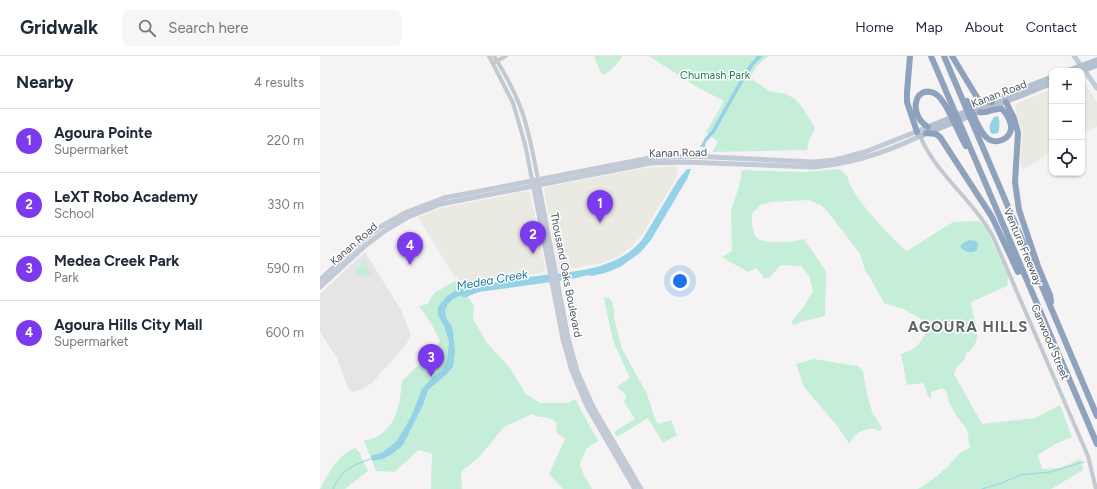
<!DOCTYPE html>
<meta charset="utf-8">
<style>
body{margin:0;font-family:Figtree,sans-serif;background:#f6f6f7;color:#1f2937}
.controls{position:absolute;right:12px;top:12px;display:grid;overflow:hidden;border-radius:8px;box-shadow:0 1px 3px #0004}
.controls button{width:36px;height:36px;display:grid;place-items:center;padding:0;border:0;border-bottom:1px solid #e0e1e3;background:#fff;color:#1f2937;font:20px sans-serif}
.you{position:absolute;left:360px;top:225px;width:14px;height:14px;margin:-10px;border:3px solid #fff;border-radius:50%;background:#1a73e8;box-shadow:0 0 0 6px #1a73e833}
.badge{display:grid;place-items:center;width:26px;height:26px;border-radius:50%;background:#7c3aed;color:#fff;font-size:13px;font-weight:700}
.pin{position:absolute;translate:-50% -33px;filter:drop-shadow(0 1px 2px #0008)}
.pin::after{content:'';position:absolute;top:21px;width:14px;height:12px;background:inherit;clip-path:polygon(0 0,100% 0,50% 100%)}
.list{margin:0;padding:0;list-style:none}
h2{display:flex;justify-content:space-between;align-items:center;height:52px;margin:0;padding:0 16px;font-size:17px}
h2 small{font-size:13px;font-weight:400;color:#747a83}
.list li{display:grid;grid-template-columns:26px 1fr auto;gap:12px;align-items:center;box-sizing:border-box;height:64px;padding:0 16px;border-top:1px solid #e0e1e3}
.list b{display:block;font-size:15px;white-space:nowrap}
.list p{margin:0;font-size:13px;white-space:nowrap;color:#747a83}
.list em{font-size:13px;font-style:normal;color:#747a83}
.icon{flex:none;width:22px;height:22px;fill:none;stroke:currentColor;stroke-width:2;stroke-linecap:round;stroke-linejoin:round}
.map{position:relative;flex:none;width:777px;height:433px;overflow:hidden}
header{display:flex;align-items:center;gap:24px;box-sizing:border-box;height:56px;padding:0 20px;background:#fff;border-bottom:1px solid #e0e1e3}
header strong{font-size:19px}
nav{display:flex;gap:22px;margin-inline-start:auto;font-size:14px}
.search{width:280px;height:36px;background:#f6f6f7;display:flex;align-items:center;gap:10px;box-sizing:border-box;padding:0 14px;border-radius:8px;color:#747a83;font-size:15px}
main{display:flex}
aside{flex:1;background:#fff}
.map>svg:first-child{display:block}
.commercial{fill:#eae9e2}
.education{fill:#e6e4e4}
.green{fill:#c5eed8}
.water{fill:#95d2e8}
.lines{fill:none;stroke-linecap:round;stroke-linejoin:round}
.stream{stroke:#95d2e8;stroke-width:1}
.tertiary{stroke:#c2c9d0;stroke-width:4}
.secondary{stroke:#c2cad5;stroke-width:5}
.primary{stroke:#b5c0cf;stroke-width:5.5}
.motorway{stroke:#8ea2be;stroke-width:6}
.labels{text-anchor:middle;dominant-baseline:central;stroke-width:3;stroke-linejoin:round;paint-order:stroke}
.park-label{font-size:11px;fill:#1e7f54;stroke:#fff}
.street-label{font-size:11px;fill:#4b555f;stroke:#fff}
.water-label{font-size:12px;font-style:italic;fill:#157aa1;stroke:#fff}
.district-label{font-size:15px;font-weight:bold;letter-spacing:1px;fill:#5f6267;stroke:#fff}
</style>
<header>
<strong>Gridwalk</strong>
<div class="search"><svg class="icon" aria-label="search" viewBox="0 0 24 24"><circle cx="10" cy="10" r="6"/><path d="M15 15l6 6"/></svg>Search here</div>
<nav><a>Home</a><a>Map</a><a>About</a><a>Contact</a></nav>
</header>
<main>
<aside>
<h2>Nearby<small>4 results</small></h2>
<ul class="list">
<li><span class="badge">1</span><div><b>Agoura Pointe</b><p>Supermarket</p></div><em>220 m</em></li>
<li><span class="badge">2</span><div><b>LeXT Robo Academy</b><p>School</p></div><em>330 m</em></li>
<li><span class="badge">3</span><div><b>Medea Creek Park</b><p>Park</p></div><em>590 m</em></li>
<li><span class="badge">4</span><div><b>Agoura Hills City Mall</b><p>Supermarket</p></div><em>600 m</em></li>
</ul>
</aside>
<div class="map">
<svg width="777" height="433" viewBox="0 0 777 433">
<rect width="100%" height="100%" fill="#f5f3f3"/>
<!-- commercial -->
<path class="commercial" d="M762,24L777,46V70L762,79Z
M732,33V96L702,114L700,105L702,80L700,69L695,52V49L698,47Z
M358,110L356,122L322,179L312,190L298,201L282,207L239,215L224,134L225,132L226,131L325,112Z
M207,135L210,137L226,216L155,227L139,224L137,220L135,222L98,161L122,152Z"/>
<!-- education -->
<path class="education" d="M45,196L81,254L90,276V279L87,287L52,327L40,334L32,336L28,332L17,302L0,276V238Z"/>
<!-- green -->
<path class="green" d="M274,0H303L292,13L284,19L281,17Z
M329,0H448L436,11L430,22L449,35L466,38L475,43L483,52L495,72L489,85L487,94L392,96L398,86L386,76L404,45L377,31Z
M520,113L528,121C528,137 574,185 587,195L633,166L657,165L661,167L667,174L688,221L687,230L651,246C652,261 663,278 653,291C650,295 650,296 646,297L645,303L636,312L634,318L662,368L715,362L740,349L752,381L737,387L718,399L722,413L740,412L761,403L763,414L731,433H598C607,427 616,421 624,414C636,404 633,399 650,392L647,373L637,361L629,346L627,336L622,332L611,336V342H609L603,327L587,329L581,298C597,293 599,288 607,275L600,262L583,253L564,247L548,218L546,217L540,198L508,156L501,149L488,144L452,146L442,148L432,157C432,165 431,175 437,182C445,189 474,186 484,183L506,215L505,260L484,265L473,269L472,265L483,252L493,235L489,220L481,210L461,209L449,222H444L437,212L428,216C419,210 410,207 402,201L412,195L411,153L419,131L422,114L484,116Z
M42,205H45V209L52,216L47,221H39L35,214L42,208Z
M137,224L154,250L153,263L167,287L190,312L206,338L220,347H248L255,343L278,385L266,393L260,408L263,418L272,433H243L229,418L245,383L237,377L236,366C225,358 221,364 212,358L184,371L160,400L141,416L142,433H111L112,398L99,394L74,416L56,415L44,385C48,384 54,382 58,380C78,368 80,346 82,325L110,298L120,285L112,269L99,250L108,248L114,237Z
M284,242H289L292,245L294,254V262L302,293L327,338L335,363L338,368L351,364L357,379L343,387L328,362L297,381L294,376L315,363L304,346L306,342V339L297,331L310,322L293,285Z
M494,303L538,310L543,315L547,338L553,359L556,362L562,373L560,375C549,369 535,376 530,387L528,386L518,371L484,331L476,308Z
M35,392L39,396L48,415L25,433H0C10,416 16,400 35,392Z"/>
<!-- water -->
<path class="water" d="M437,0H443L434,9L419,33L395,76L386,86L385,91H380L385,82L392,74L426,13Z
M678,60C680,66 680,71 678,77L672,78C667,72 670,67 674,61Z
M367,113H371L367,123L331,184L320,197L300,211L285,217L272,220L268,219L252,223L159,236L146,241L139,240L133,243L128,248L125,254L126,262L131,269L133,276L135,296L133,311L127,318L108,334L103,349L83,389L71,399L62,403L53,405L51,400L63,396L76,386L91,361L102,333L111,323L123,313L127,305L129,286L124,270L118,259V251L126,241L141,230L148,231C171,227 194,223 217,220C254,215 295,215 322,184L358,124Z
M650,184L656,185L658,188L657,194C651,198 644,196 640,190L645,186Z"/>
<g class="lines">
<!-- stream -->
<path class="stream" d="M13,433C21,413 34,409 53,402
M662,433L682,427L700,419L730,416L764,406"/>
<!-- tertiary -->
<path class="tertiary" d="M169,0L193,47L205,88L212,124
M174,0C184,16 193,32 200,50C209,73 213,98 218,123
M175,6L186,0
M600,80C617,120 655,145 674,183L768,400L776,433"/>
<!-- secondary -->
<path class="secondary" d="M754,0L777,32
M218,126L248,282L257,315L273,351L321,433
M213,127L243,283L252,315L267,350L315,433
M0,224L48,180L62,170L87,156L124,142L330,102L371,100L493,106L515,104L545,96L608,71
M0,231L46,189L66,174L88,161L121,148L331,107L364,106L493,111C532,108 565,97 600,80"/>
<!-- primary -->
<path class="primary" d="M747,15L777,4
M762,15L777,9
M608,71L732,21
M597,76L600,80L732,27"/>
<!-- motorway -->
<path class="motorway" d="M590,0L587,36V46L597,76
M611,0L777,388
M624,0L777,360
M632,0L658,43L662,46L668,45L672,46
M647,45C652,55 658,73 666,81C674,89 689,85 691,73C692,67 687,58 682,53C675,51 668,58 660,56
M686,46L694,62L698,77L695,126L699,154L719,213L730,239L731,246
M608,71C588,59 594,29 614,37C626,42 638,78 646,90
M606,77L616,78L620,81L672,161L698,216"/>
</g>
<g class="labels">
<!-- park labels -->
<g class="park-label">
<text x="395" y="19">Chumash Park</text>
</g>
<!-- street labels -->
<g class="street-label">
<text transform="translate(679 38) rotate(-21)">Kanan Road</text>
<text transform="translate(358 97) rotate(-1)">Kanan Road</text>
<text transform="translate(34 188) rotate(-41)">Kanan Road</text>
<text transform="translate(703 191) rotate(67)">Ventura Freeway</text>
<text transform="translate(246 219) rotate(79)">Thousand Oaks Boulevard</text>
<text transform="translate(730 286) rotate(67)">Canwood Street</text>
</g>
<!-- water labels -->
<g class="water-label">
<text transform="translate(172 224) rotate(-10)">Medea Creek</text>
</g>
<!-- district labels -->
<g class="district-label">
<text x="648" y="271">AGOURA HILLS</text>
</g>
</g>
</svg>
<div class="controls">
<button>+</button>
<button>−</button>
<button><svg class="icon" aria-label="locate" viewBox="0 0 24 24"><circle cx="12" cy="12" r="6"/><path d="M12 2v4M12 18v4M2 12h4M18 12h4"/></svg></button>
</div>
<div class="you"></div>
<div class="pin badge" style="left:280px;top:167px">1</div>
<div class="pin badge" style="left:213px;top:198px">2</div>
<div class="pin badge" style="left:111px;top:321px">3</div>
<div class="pin badge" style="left:90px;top:209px">4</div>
</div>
</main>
